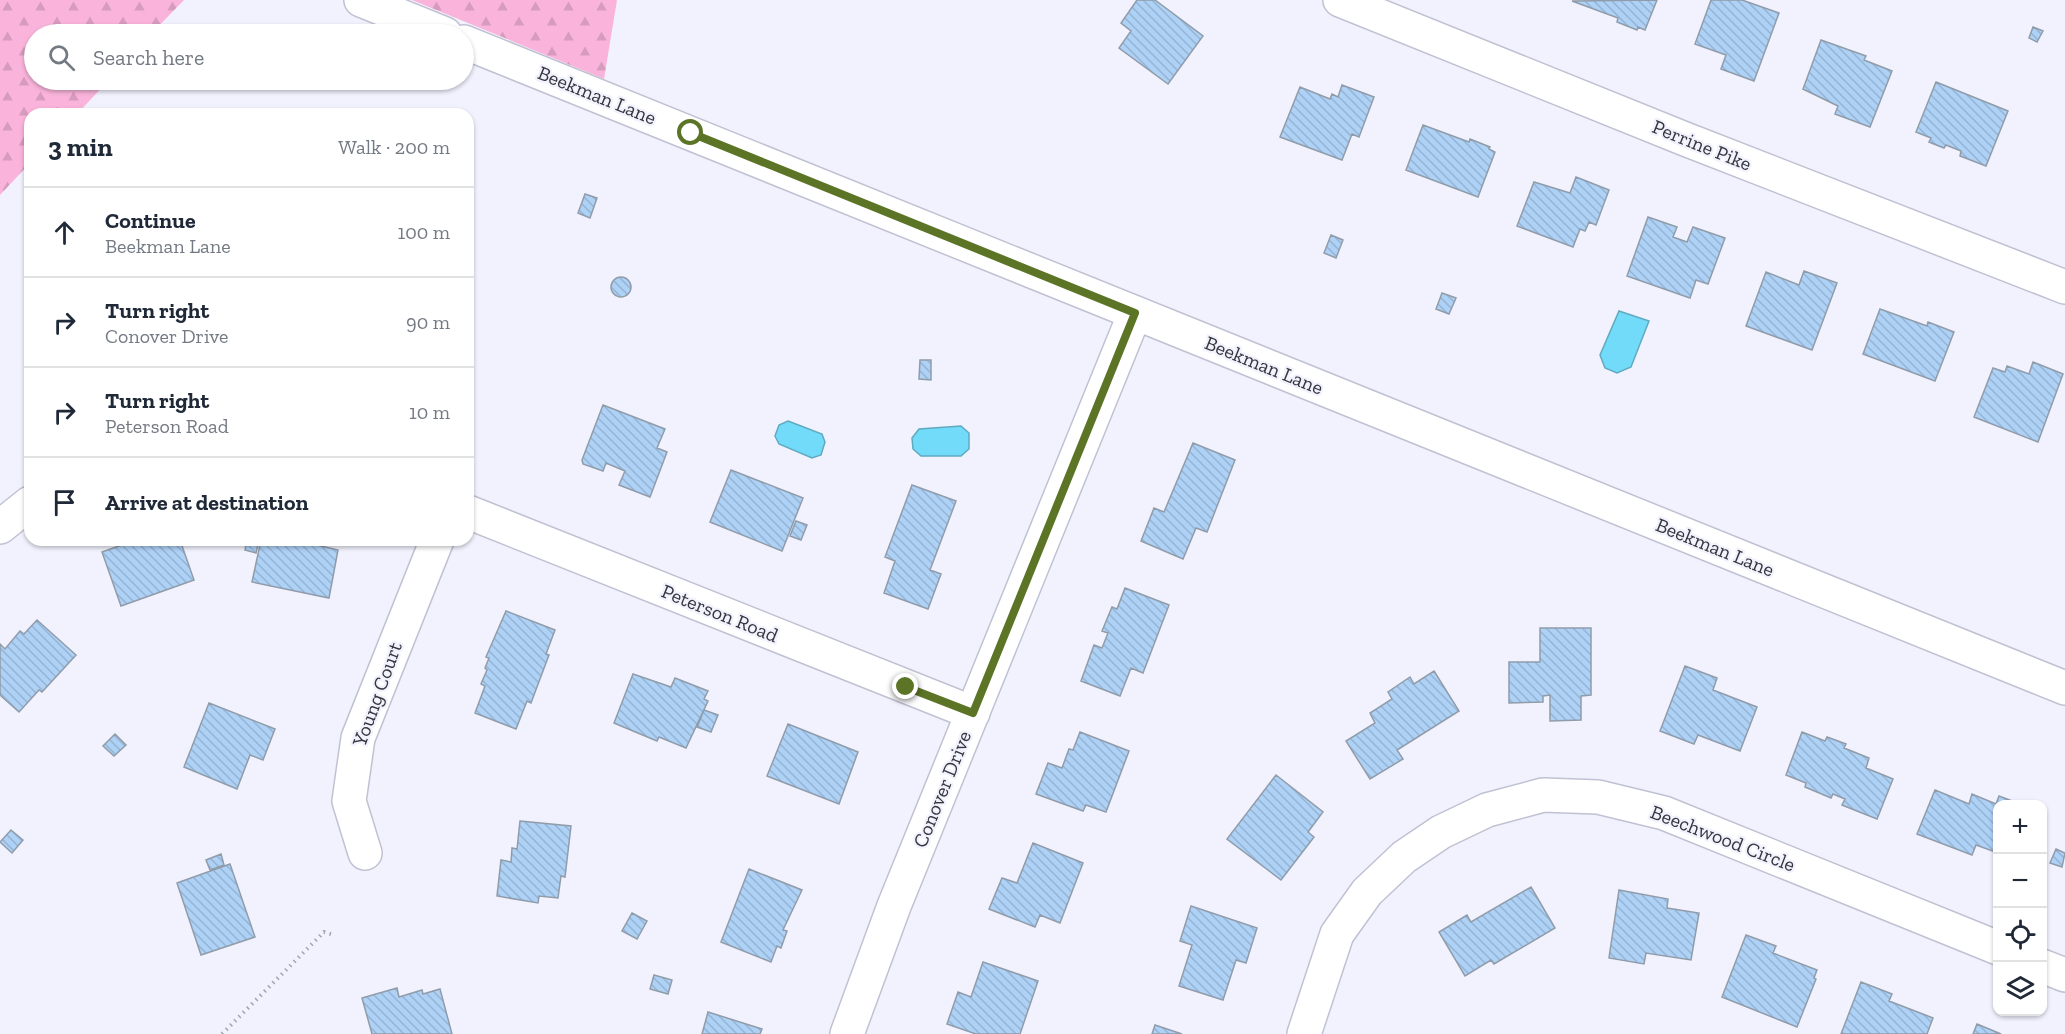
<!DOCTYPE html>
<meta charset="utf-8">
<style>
body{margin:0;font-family:"Zilla Slab",serif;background:#f6f6f7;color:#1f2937}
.controls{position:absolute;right:18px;bottom:18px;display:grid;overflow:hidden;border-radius:12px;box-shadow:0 2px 4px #0004}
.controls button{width:54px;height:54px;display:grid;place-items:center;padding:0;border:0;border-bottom:2px solid #e0e1e3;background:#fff;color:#1f2937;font:30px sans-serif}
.stop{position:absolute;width:18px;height:18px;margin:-14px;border:4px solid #5c7426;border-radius:50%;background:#fff}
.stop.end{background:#5c7426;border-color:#fff;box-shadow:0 2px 6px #0008}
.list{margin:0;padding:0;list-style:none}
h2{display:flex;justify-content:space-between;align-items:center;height:78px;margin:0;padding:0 24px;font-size:26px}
h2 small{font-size:20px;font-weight:400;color:#747a83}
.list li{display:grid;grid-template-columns:39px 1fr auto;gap:18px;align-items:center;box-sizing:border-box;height:90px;padding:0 24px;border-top:2px solid #e0e1e3}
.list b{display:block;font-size:22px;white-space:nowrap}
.list p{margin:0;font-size:20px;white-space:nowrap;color:#747a83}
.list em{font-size:20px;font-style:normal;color:#747a83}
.icon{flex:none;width:33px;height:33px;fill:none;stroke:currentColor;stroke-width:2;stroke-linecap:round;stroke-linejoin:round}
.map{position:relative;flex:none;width:2065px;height:1034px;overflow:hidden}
.search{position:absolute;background:#fff;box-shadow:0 2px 4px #0004;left:24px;top:24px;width:450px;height:66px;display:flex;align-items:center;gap:15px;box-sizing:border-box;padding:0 21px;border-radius:33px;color:#747a83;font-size:22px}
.panel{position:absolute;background:#fff;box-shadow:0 2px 4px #0004;left:24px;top:108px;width:450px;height:438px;border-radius:18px}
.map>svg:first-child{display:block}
.forest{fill:url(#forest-firs)}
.water{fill:#72dbf9;stroke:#60aac0;stroke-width:1.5}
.building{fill:url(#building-back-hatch);stroke:#909caa;stroke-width:1.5}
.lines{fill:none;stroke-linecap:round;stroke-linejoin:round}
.street-casing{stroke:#c0c2d3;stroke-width:36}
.secondary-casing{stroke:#c0c2d3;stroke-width:36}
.path{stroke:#a4a5ae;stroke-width:4;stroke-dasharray:1.5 4.5;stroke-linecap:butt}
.street{stroke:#fff;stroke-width:33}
.secondary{stroke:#fff;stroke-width:33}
.route{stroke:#5c7426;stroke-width:8}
.labels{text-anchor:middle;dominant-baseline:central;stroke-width:4.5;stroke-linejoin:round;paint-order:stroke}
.street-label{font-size:20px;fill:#35363c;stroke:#f1f2fd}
</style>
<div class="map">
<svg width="2065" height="1034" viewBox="0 0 2065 1034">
<defs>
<pattern id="forest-firs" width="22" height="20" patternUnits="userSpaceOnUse" patternTransform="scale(1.5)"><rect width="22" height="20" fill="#fab4db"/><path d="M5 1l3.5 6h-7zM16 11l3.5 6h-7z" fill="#d79bbd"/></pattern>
<pattern id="building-back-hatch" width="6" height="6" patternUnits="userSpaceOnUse" patternTransform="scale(1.5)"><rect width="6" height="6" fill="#aed1f6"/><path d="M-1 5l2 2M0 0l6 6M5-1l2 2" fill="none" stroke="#96b4d4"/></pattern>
</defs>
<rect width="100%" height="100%" fill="#f1f2fd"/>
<!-- forest -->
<path class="forest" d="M0,0H184L151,34H34V80H109L77,114H30V163L0,195Z
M412,0H617L604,79Z"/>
<!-- water -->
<path class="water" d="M1619,311L1649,321L1631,367L1617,373L1605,368L1600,355Z
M788,421L822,434L825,442L821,455L812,458L779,444L775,436L779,425Z
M961,426L969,433V449L961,456H921L913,449L912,438L919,429Z"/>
<!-- building -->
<path class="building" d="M1137,0H1155L1203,36L1168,84L1119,48L1131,31L1121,23Z
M1657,0L1645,30L1638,27L1637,30L1617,22L1618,18L1572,1Z
M1711,0H1742L1779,13L1754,81L1721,69L1726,55L1695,44Z
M2033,27L2043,31L2037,42L2029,38Z
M1821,40L1866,56L1864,60L1892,71L1870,127L1835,114L1838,106L1803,89Z
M1936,82L2008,111L1986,166L1960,156L1961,151L1946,145L1944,148L1929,142L1931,138L1916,132Z
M1342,85L1374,97L1359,137L1352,134L1342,160L1280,137L1300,87L1330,99L1332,94L1338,97Z
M1423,125L1469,142L1470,139L1490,147L1489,149L1495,152L1478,197L1406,170Z
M1576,177L1609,190L1596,225L1589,222L1585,231L1580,229L1573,247L1517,226L1534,182L1570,193Z
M585,194L597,198L590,218L578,213Z
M1648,217L1677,227L1673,237L1687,242L1693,227L1725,238L1708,284L1696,280L1690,298L1627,276Z
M1331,235L1343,240L1336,258L1324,253Z
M1804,271L1837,283L1812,350L1746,326L1766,272L1799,285Z
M611 287a10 10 0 1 1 20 0a10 10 0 1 1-20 0Z
M1442,293L1456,298L1449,314L1436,309Z
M1880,309L1927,326L1928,322L1954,332L1935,381L1863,354Z
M920,360H931V380L919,379Z
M2033,362L2063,374L2038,442L1974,417L1993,368L2005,372L2007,366L2029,374Z
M603,405L665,429L657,448L667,452L650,497L619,485L625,471L606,463L603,471L583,464L582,460Z
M1193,443L1235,460L1207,532L1196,528L1183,559L1141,541L1154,508L1164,512Z
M731,470L803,498L782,551L710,522Z
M912,485L956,501L930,570L941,574L928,609L884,593L895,561L885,557Z
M796,521L807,525L801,540L790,536Z
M136,540H156L158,544L180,540L194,580L121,606L102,552Z
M247,540H259L256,553L245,550Z
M261,540H296L338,550L329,598L252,582Z
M1125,588L1169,605L1143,673L1131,668L1120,696L1081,681L1094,645L1102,648L1108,633L1102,631L1112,607L1117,609Z
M506,611L555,630L546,654L549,655L531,703L527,701L516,729L475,713L485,686L481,684L487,670L485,668L489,658L486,657Z
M37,620L76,655L42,692L39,690L19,712L0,695V644L5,649L20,631L24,634Z
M1540,628H1591V695L1581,696V720L1550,721V695L1543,696V702L1509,703V662H1540Z
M1685,666L1717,678L1713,690L1757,707L1740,751L1698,735L1694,744L1660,731Z
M1434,671L1459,711L1397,750L1403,759L1370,779L1346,741L1375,723L1370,713L1392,699L1388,692L1410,677L1414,684Z
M633,674L671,687L675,678L708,691L704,699L708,701L686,748L659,737L657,741L614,723Z
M209,703L275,729L263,760L250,755L237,789L184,767Z
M704,710L718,715L711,732L697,727Z
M788,724L858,752L839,804L767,776Z
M1080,732L1129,751L1106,812L1086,805L1083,811L1036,794L1048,763L1062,768L1069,749L1073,750Z
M1802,732L1825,741L1827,737L1846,744L1844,748L1869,758L1866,768L1893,779L1877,819L1842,805L1845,799L1833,794L1831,798L1805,787L1806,783L1786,775Z
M115,734L126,745L114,756L103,746Z
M1276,775L1323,812L1308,832L1314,837L1281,880L1227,839Z
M1935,790L1969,804L1972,794L1996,804L1999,796L2020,804H1998V853L1976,845L1972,855L1917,834Z
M520,821L571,826L565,877L561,876L558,898L539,896L538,903L497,896L501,860L511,862L512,848L517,849Z
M11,830L23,840L12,853L0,842Z
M1033,843L1083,863L1060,923L1040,915L1035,927L989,909L1002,878L1017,883Z
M2056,849L2065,853L2062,867L2050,863Z
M221,854L224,865L210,870L206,860Z
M230,864L255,937L201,955L177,883Z
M749,869L802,890L783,930L787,931L781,948L777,946L771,962L721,942Z
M1531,887L1555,928L1494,964L1491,960L1465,976L1439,932L1467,915L1471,922Z
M1619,890L1668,899L1667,908L1699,913L1691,960L1646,953L1644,964L1609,958Z
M1191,906L1257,928L1246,963L1236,960L1223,1000L1179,986L1192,945L1180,941Z
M632,913L647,921L637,939L622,931Z
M1746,935L1776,946L1773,953L1817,970L1814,978L1816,979L1797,1027L1722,997Z
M983,962L1038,981L1020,1034H976L947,1024L958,992L971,997Z
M654,975L672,980L668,994L650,989Z
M1861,982L1892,994L1889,1001L1933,1018L1927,1034H1841Z
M397,988L399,997L422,990L423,994L440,989L452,1034H372L362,998Z
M708,1012L762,1029L760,1034H702Z
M1977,1024L2001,1034H1973Z
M1155,1025L1182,1034H1152Z"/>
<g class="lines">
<!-- street casing -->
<g class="street-casing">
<path id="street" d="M1340,0L1685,139L2065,287
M468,512L973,713
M0,527L30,503
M365,853L349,801L358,738L437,540
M2042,966L2065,975
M847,1034L894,906L1135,313
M1304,1034L1337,934L1367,892L1404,857L1441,832L1487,810L1543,795L1598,797L1664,813L1998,948"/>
</g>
<!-- secondary casing -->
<g class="secondary-casing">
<path id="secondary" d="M361,0L445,34
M464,42L2065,688"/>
</g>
<!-- path -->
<path class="path" d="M222,1034L324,932L334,935"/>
<!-- street -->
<use href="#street" class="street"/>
<!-- secondary -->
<use href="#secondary" class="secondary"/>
</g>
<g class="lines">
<!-- route -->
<path class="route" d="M691,133L1135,313L973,713L906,687"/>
</g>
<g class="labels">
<!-- street labels -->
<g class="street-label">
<text transform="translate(597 95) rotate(22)">Beekman Lane</text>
<text transform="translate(1702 145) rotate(22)">Perrine Pike</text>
<text transform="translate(1264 365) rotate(22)">Beekman Lane</text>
<text transform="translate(1715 547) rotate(22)">Beekman Lane</text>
<text transform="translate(720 613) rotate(22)">Peterson Road</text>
<text transform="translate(377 694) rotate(-70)">Young Court</text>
<text transform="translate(942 789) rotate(-68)">Conover Drive</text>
<text transform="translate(1723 838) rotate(21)">Beechwood Circle</text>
</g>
</g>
</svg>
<div class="controls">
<button>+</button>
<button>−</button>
<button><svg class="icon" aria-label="locate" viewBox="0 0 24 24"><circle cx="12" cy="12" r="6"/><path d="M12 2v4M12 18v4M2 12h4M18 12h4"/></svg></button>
<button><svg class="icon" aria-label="layers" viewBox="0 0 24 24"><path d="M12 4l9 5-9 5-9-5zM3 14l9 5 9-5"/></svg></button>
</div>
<div class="stop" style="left:691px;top:133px"></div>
<div class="stop end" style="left:906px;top:687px"></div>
<div class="search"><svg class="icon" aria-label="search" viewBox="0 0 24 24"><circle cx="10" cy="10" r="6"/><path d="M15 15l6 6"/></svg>Search here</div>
<section class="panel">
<h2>3 min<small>Walk · 200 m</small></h2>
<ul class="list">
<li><svg class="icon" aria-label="ahead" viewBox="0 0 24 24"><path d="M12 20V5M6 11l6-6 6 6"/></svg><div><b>Continue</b><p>Beekman Lane</p></div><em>100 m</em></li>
<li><svg class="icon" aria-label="right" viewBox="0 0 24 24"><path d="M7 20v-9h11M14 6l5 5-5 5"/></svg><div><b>Turn right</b><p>Conover Drive</p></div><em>90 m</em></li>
<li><svg class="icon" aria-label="right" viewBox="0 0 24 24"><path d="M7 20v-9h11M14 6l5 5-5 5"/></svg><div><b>Turn right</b><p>Peterson Road</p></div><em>10 m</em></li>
<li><svg class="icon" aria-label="arrive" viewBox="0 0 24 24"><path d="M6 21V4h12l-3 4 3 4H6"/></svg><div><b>Arrive at destination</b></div></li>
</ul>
</section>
</div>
